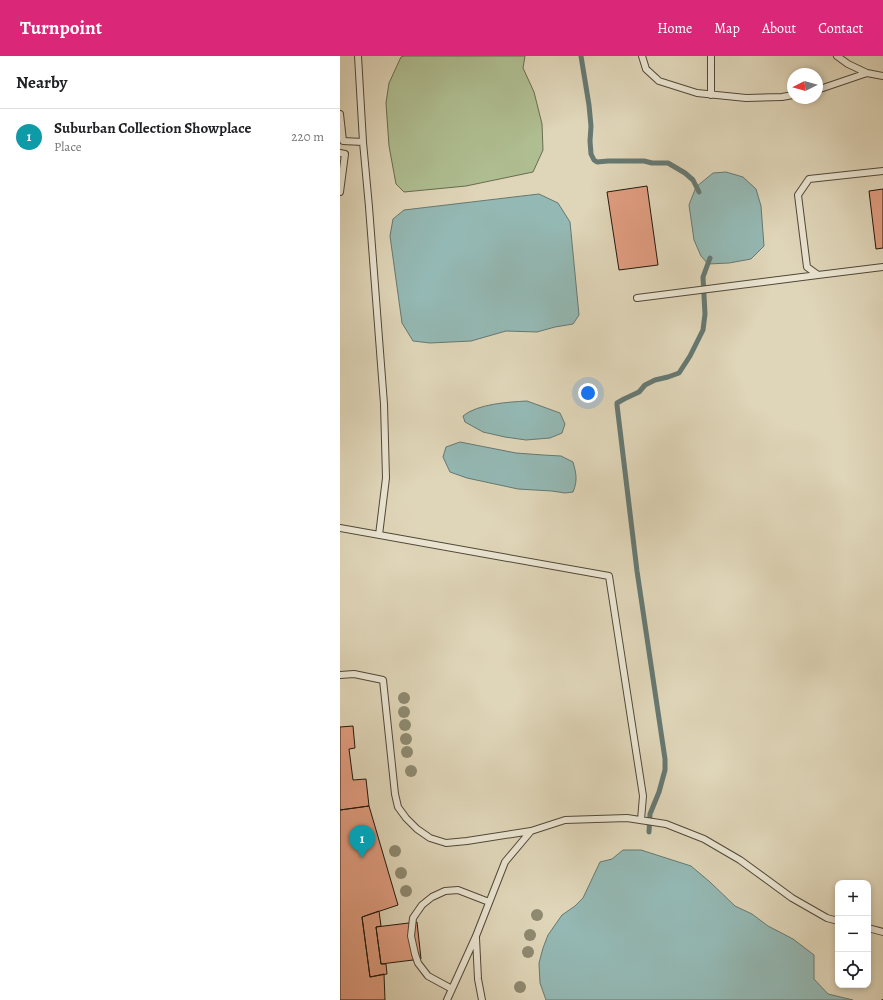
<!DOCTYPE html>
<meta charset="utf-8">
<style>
body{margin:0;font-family:Alegreya,serif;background:#f2f2f2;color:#202124}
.controls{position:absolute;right:12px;bottom:12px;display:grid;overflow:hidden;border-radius:8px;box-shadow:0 2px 6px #0003}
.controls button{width:36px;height:36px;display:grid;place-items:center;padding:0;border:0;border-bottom:1px solid #e0e0e0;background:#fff;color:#202124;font:20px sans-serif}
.compass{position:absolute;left:447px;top:12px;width:36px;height:36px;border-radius:50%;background:#fff;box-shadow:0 2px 6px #0003;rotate:264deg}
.you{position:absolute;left:248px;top:337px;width:14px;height:14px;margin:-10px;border:3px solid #fff;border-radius:50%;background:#1a73e8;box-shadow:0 0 0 6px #1a73e833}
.badge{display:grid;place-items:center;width:26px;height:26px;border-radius:50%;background:#db2777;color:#fff;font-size:13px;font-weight:700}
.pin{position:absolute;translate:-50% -33px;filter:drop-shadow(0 1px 2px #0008)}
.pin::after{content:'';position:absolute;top:21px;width:14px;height:12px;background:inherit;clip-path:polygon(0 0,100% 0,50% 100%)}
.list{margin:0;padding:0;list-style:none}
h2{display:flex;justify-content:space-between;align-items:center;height:52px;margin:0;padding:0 16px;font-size:17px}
h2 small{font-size:13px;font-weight:400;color:#757577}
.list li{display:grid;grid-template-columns:26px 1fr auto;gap:12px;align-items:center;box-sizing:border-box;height:56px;padding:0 16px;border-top:1px solid #e0e0e0}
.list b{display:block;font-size:15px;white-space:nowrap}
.list p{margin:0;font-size:13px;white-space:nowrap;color:#757577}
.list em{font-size:13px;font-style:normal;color:#757577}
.icon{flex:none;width:22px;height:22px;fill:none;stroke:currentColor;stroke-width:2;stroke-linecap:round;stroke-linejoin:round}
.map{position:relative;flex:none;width:543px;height:944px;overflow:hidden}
header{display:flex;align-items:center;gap:24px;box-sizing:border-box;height:56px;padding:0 20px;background:#db2777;color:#fff}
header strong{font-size:19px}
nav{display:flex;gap:22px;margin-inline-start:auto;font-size:14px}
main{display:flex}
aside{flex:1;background:#fff}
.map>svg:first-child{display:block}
.green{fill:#afbe91;stroke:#686c50}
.water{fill:#94b8b3;stroke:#667871}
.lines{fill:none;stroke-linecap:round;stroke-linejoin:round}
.stream{stroke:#667871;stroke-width:5}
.building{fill:#e09d80;stroke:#21190e}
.lane-casing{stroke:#504838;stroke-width:8}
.path{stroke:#21190e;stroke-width:2.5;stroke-dasharray:3 2;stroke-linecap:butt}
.lane{stroke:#eae4d1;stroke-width:6}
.tree{fill:#8e8970}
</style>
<header>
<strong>Turnpoint</strong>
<nav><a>Home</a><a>Map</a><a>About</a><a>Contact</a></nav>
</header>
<main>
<aside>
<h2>Nearby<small></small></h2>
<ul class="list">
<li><span class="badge" style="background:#0f9aa8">1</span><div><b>Suburban Collection Showplace</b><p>Place</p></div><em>220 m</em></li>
</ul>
</aside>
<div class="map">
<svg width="543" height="944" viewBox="0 0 543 944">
<rect width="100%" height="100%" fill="#dfd5b8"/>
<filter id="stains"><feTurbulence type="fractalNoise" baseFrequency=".005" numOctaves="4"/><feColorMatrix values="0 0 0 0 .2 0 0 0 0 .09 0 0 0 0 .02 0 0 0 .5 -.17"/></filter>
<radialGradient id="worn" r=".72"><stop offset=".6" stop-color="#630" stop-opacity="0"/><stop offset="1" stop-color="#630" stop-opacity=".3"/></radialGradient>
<!-- green -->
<path class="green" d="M64,0H185L183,12L194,36L202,68L203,94L193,116L126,130L64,136L56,128L49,90L46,47L49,27L61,1Z"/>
<!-- water -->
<path class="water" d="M386,116L403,121L416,133L421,150L424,190L411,203L389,207L368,208L361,200L354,184L349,149L356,131L373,117Z
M199,138L218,147L230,166L239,259L233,268L215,271L197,276L166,275L131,285L90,287L73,285L62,267L50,180L53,163L64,154Z
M187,345L220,357L225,368L222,377L210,382L186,384L165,381L143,376L125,366L123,360C137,348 168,346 187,345Z
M120,386L176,397L203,399L221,400L233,406C236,417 238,424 233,436L225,437L212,435L178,433L127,422L110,416L103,401L106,391Z
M283,794H301L351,810L370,826L395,850L412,858L428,870L453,883L474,899V923L488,938L513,944H206L200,927L199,907L203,892L208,879L222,859L235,850L243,842L260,806L272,803Z"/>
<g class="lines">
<!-- stream -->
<path class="stream" d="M241,0L249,49L251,70L250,85L251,98L254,104L257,106L268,105H304L312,107H328L345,117L353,124L359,136
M309,776L310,758L319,736L325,714V703L297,515L277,349V347L284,343L299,336L305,329L315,324L328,321L339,317L350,300L363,274L365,258L363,221L370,202"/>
</g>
<!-- building -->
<path class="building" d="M307,130L318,209L279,214L267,136Z
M543,133V192L536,193L529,135Z
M13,670L15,692L9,693L13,724L26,723L29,750L0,754V671Z
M29,750L58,849L22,861L30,921L44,918L45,944H0V754Z
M39,855L41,870L36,871L41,908H46L47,918L30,921L22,861Z
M77,866L81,903L41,908L36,871Z"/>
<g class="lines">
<!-- lane casing -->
<g class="lane-casing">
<path id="lane" d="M18,0L23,86L29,151L44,348L46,422L39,479
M302,0L306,13L319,25L357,37L406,42L442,41L453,39
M371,0V39
M497,0L508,8L527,17L543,20
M477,34L527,17
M0,58L3,85L23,86
M0,97L5,98L0,136
M543,115L469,123L458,139L467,211L478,219L543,211
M297,242L478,219
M0,472L269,520L303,740L301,764
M0,619L14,618L43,624L55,738L58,751L66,762L77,773L90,782L106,787L127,785L191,775
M528,872L543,876
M136,882L138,923L142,944
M112,933L88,920L78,907L75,898L71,880L73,862L82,849L92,841L105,835L118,834L149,846
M107,944L136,880L165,806L191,775L225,764L287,762L326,768L364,783L400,804L452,842L487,862L498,865"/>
</g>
<!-- path -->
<path class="path" d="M543,944V943"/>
<!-- lane -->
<use href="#lane" class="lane"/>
</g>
<!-- trees -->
<g class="tree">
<circle cx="64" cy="642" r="6"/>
<circle cx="64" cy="656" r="6"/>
<circle cx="65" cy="669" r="6"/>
<circle cx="66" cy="683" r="6"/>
<circle cx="67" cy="696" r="6"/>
<circle cx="71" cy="715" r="6"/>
<circle cx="55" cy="795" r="6"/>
<circle cx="61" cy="817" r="6"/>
<circle cx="66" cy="835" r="6"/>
<circle cx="197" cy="859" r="6"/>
<circle cx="190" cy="879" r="6"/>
<circle cx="188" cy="896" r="6"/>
<circle cx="180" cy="931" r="6"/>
</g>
<rect width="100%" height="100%" filter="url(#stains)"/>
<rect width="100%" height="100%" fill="url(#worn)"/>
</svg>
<div class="controls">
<button>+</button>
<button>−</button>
<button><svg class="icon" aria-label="locate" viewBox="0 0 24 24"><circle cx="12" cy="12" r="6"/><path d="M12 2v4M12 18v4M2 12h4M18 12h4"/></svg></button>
</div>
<svg class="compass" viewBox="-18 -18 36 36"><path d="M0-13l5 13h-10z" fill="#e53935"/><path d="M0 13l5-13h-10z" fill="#757577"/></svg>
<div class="you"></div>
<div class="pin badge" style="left:22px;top:802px;background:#0f9aa8">1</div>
</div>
</main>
